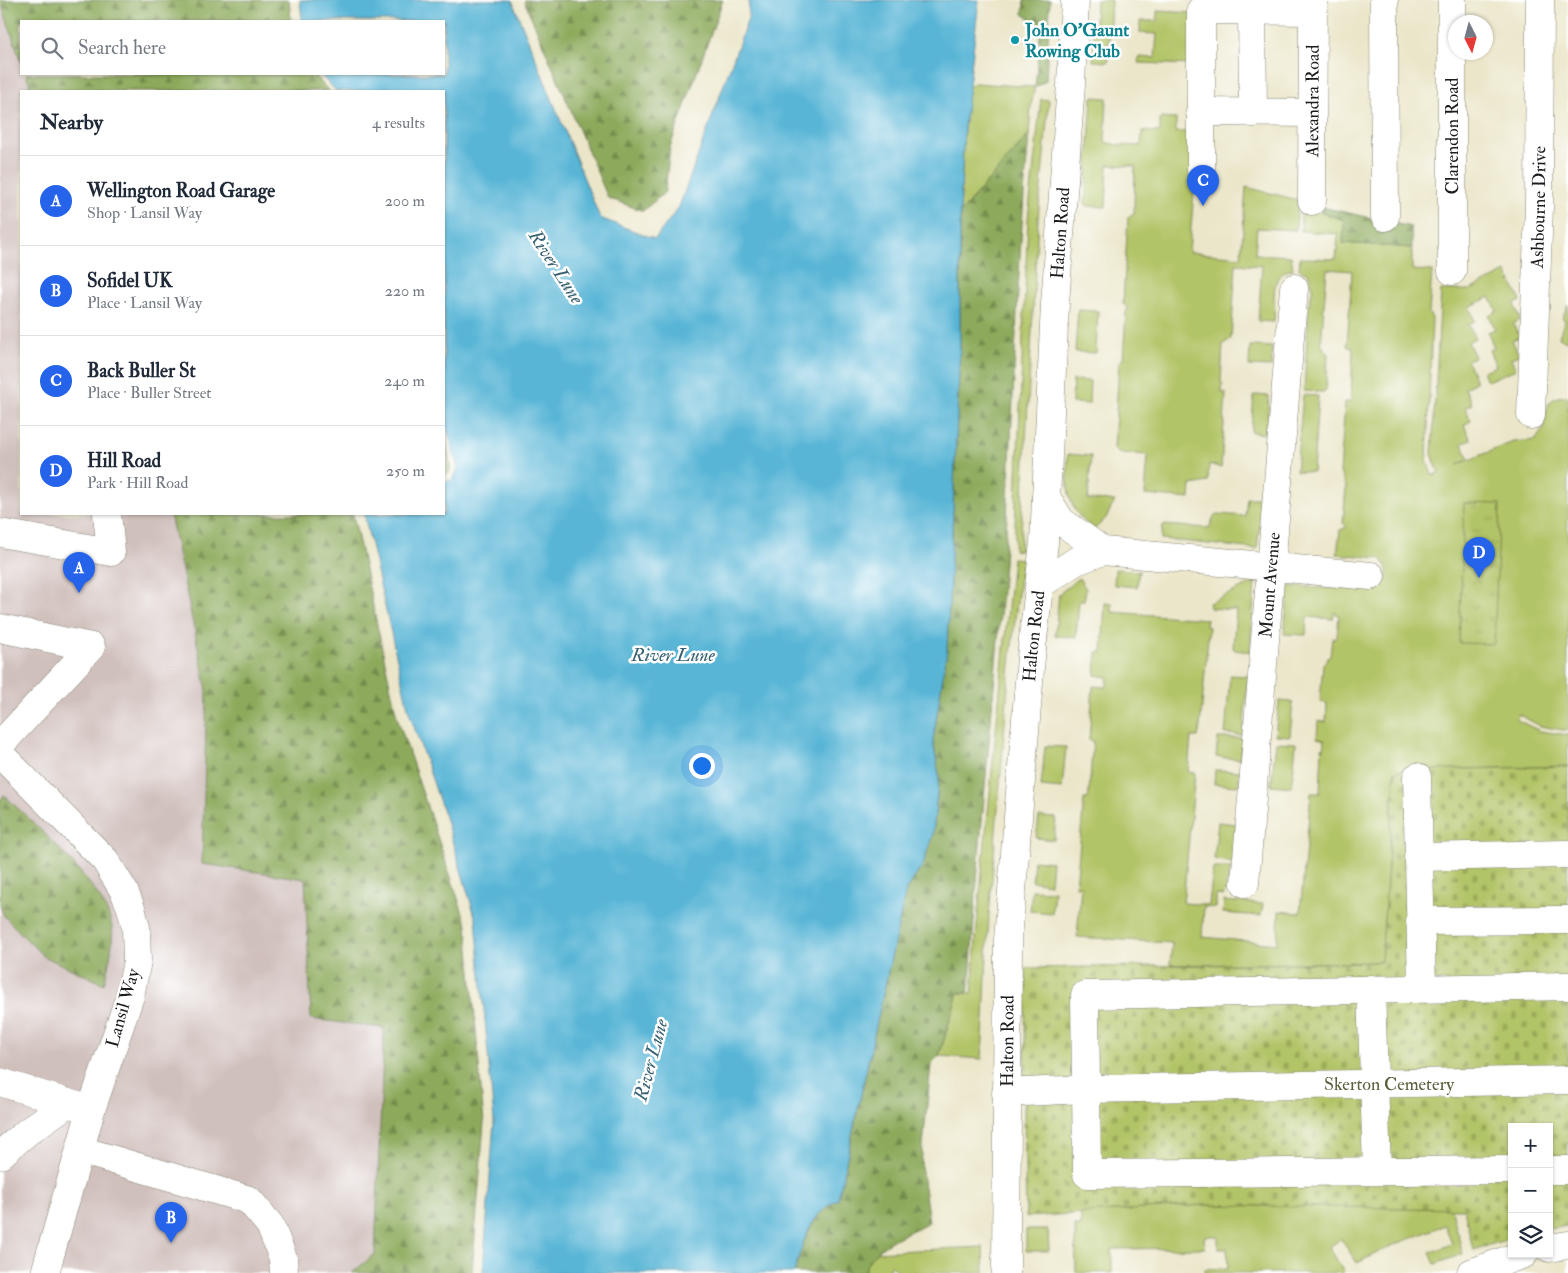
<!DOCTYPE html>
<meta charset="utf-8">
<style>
body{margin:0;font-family:"IM FELL Double Pica",serif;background:#f2f2f3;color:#1f2937}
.controls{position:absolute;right:15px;bottom:15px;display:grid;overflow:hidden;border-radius:0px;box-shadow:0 1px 4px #0004}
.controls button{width:45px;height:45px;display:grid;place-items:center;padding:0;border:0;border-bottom:1px solid #e0e1e3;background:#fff;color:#1f2937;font:25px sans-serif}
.compass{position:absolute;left:1448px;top:15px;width:45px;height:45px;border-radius:50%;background:#fff;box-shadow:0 1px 4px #0004;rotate:174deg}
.you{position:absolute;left:701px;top:765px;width:18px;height:18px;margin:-12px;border:4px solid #fff;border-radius:50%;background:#1a73e8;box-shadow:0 0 0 8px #1a73e833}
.badge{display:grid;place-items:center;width:32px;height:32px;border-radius:50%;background:#2563eb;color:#fff;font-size:16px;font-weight:700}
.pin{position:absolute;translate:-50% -41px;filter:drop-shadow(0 1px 2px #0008)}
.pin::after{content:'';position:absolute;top:26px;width:18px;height:15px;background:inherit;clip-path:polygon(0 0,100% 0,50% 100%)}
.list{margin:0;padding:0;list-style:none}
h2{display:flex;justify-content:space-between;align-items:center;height:65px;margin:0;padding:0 20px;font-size:21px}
h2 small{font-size:16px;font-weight:400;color:#747a83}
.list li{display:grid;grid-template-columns:32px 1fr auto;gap:15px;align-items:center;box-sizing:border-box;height:90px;padding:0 20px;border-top:1px solid #e0e1e3}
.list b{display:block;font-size:19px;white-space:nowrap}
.list p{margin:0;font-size:16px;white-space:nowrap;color:#747a83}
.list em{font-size:16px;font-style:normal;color:#747a83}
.icon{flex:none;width:28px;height:28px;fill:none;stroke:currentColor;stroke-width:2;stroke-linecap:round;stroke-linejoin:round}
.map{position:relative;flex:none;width:1568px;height:1273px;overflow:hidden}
.search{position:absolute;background:#fff;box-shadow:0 1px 4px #0004;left:20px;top:20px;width:425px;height:55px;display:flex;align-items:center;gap:12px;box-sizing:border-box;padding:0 18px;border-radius:0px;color:#747a83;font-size:19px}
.panel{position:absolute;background:#fff;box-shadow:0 1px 4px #0004;left:20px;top:90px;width:425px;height:425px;border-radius:0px}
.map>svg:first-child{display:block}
.industrial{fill:#d0c0bc}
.green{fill:#b2c467;stroke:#677042}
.forest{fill:url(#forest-firs);stroke:#54633c}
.cemetery{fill:url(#cemetery-stones);stroke:#677042}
.park{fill:url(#park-tufts);stroke:#677042}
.water{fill:#58b5d6;stroke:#3a6879}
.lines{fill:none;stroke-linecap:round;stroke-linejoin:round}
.minor-casing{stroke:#848172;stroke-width:29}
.minor{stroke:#fff;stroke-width:28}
.culture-dot{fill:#0f9aa8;stroke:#fff;stroke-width:2}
.labels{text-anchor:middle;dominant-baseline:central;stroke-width:5;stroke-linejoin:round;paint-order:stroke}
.culture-label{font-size:18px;font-weight:bold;fill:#0d838f;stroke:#fff;text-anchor:start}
.street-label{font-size:18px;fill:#1c1c1c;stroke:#fff}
.park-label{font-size:18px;fill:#585f3a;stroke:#fff}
.water-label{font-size:19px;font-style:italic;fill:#376170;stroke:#fff}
</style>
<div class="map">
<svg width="1568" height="1273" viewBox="0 0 1568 1273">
<defs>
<pattern id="forest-firs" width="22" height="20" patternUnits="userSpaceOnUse" patternTransform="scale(1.25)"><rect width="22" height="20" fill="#8daa5c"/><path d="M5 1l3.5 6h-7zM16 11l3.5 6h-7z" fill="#728a4b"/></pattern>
<pattern id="cemetery-stones" width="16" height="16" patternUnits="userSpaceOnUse" patternTransform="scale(1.25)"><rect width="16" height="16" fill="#b2c467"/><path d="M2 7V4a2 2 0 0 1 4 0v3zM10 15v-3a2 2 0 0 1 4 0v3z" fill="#98a859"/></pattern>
<pattern id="park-tufts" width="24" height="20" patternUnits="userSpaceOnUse" patternTransform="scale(1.25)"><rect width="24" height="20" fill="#b2c467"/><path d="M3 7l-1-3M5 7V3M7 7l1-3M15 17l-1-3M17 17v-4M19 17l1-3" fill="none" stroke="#98a859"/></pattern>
</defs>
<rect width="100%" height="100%" fill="#fff"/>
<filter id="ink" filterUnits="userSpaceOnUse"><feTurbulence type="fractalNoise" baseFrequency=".02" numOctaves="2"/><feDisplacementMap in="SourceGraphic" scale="10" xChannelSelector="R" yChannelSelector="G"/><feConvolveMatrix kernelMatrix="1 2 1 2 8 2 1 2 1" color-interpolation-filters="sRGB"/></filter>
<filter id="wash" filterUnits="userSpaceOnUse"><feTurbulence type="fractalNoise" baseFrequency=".0096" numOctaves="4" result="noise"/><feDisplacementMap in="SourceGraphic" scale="20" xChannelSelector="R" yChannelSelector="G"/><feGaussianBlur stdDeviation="1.12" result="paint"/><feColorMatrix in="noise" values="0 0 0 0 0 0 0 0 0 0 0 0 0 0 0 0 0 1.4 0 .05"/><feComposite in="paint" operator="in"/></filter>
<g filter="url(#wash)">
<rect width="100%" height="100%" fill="#ebe6c9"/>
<!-- industrial -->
<path class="industrial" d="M0,2L21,62V74H26L32,91H21V514H170L207,690L202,863L305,879L311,1019L384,1028L375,1254L352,1273H0Z"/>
<!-- green -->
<path class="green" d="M1096,0H1111L1108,62L1093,61Z
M1157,11L1195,13V65L1138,63L1139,57L1155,58L1157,34L1140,33V21H1157Z
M974,83L1035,87L1031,105L1029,135L960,213L964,128L968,88Z
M1092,97L1107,98L1105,142L1117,145L1141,146L1142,131L1160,132V118L1176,119V132H1195L1194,191L1189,252L1241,257L1246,187L1298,200L1296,230L1257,228L1255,254L1291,256L1293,269C1267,273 1276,302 1274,322L1258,321L1262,266L1236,264L1231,339L1223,344L1221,383L1223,384L1222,393H1226L1221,468L1209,464L1208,482L1191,485L1190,499L1145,495L1148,455L1118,453L1114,449L1119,362L1123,359L1126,313L1128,308L1123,304L1128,217L1134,213L1135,166L1108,165L1106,207L1085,206Z
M1041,99L1049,100L1038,219L1020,551L1014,550L1028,219Z
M1301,201L1322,207L1321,213L1345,220L1343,243L1412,248V270L1432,271L1429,313L1432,318L1427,460L1432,475L1439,473L1432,454L1441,290H1470L1506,272L1521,301L1514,304L1520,320L1513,324L1520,337L1512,340L1519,355L1511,358L1516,369L1487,381L1483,371L1496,366L1489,350L1494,348L1488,332L1495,329L1489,315L1497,311L1490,297L1469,307L1475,321L1468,324L1475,338L1468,342L1475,357L1467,360L1476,382L1465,388L1472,404L1465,407L1471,421L1464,425L1471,440L1462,443L1469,459L1457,465L1513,442L1536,440C1538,435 1543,431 1544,426C1548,409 1544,396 1568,396V731L1540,726L1518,714L1517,720L1540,731L1568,735V766L1395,771L1381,962L1170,965L1172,943L1077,937L1081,886H1076L1084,799H1088L1089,791L1093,741L1089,740L1093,686L1107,687L1108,677L1095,675L1097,652H1102L1105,603L1112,604V612L1207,619L1206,626L1209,627L1200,728L1198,737H1191L1188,772L1195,773L1183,903L1209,905L1213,868H1231L1224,896L1216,895V908L1204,907L1202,937L1277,944L1279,911L1300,913L1311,793H1320L1322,747L1324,749L1325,740L1317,738L1318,721L1326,722L1327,703L1320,702L1323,664L1330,656L1332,638H1336L1337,635L1339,616L1334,612L1333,619L1307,617L1306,635L1284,634L1289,586L1378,591C1387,581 1392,568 1380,558L1337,554L1340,530L1347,527L1343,523L1346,487L1340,473L1345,402H1350L1351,398L1353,347L1347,346L1352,271L1327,269L1321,344L1328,353L1326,390L1323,392L1304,391L1309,305L1313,287L1308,273L1299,269L1300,258L1336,259L1338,234L1301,231Z
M1568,305V342L1559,337L1565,320L1562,318Z
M1078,310L1098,311L1096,353L1075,352Z
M1250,346L1272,347L1271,367L1249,366Z
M1073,380L1090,381L1089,404L1072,403Z
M1254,395L1269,396L1267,434L1251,432Z
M1303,395L1318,396L1313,472L1296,471Z
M1068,454L1091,456L1088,500L1115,501L1106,518L1095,529C1066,512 1066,485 1068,454Z
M1247,498H1263L1257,549L1161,539L1163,525L1209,528L1214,516L1218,514L1245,516Z
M1013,558L1022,559L1010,663L989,915L982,1059L939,1056L958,993H972L978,913Z
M1115,569L1139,571L1137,587L1114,585Z
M1079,578L1086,589L1084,601H1079L1076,637L1055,636L1059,594Z
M1255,582L1250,652L1235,650L1233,648L1236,610L1210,608L1209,603Z
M1230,675L1248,676L1243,735L1225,734Z
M1279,701L1293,702L1290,736L1275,735Z
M1218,738H1242L1240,759L1216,757Z
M1276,742L1296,743L1292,787L1271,785Z
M1045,746L1066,747L1062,789L1041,787Z
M1215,770L1240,771L1238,786L1214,784Z
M1039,817L1056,818L1054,840L1036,838Z
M1218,822L1236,824L1232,863L1214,859Z
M1034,860L1052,862L1050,884L1032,881Z
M1032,890L1054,891L1052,913L1030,911Z
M1224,901L1263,904L1261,916L1223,913Z
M1203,1205L1451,1208L1463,1254L1435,1264L1430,1253L1452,1244L1445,1225L1391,1246L1357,1263L1341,1239L1329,1247L1344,1272L1342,1273H1205V1269L1228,1268L1227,1248H1218V1236H1206L1204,1237L1205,1248L1112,1249V1273H1076L1075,1226H1081V1213Z
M1026,1230H1048L1049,1251H1026Z
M983,1247L984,1273H900L892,1265L884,1273H864L866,1263L873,1252Z"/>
<!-- forest -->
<path class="forest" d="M0,0H289L291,21H21V62Z
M524,0H723L670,147L665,192L643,211L608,198Z
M1024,0H1050L1046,81L1035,87L1041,26L1023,14Z
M26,74H313L329,91H32Z
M1029,135C1015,282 1014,430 1003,577C993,711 978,845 970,980L968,992L958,993L939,1056L931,1064L921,1166L929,1222C905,1235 870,1245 864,1273H794C803,1243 809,1216 838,1199L906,890L923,865L933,834L939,775L933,741L947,650L960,347V213Z
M1322,207L1411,227L1412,248L1343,243L1344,220L1321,212Z
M444,431L451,467L449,473L444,475Z
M170,514H353L397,717L467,925L484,1123L472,1273H352L375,1254L384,1028L311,1019L305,879L202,864L207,690Z
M4,795C33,823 107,888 112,927C114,945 108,967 104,984L43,956L4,916L0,905V801Z"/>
<!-- cemetery -->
<path class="cemetery" d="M1568,766V1226L1549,1229V1127H1512V1238L1473,1250L1464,1209L1203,1205L1026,1217L1024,1111L1026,968L1381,962L1395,771Z"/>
<!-- park -->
<path class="park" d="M1464,503L1500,504L1494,644L1459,643Z"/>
<!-- water -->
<path class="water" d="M300,0H512L600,218L655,239L679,207L748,19L749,0H979L964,128L960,213V347L947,650L933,741L939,775L933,834L923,865L906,890L838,1199C809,1215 803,1243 794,1273H483L494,1121L476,920L446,820L409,712L364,514H444V482L452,480L458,469L444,418V91H336L319,74H444V21H302Z"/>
</g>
<g filter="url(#ink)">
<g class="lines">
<!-- minor casing -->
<g class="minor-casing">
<g id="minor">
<path d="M1384,0L1385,217"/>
<path d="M1452,0V271"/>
<path d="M1252,11L1253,113"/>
<path d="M1200,112L1312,113"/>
<path d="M1201,170V10L1313,11"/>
<path id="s1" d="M1312,201L1313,0"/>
<path id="s2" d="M1531,415L1539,207L1540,0"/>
<path d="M1046,497L1061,521L1103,551"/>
<path d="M0,533L111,552L107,514"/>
<path d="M1041,584L1076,561L1103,551L1371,576"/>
<path d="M0,628L91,647L0,745"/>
<path d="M0,754L105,860L124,891L131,908L136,928L137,961L130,996L91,1110L45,1273"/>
<path d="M1417,777L1422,988"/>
<path d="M1418,857L1568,854"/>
<path id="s3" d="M1245,883L1294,288"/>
<path d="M1420,921L1568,920"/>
<path d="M1371,989L1377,1170"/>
<path d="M0,1082L91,1110"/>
<path d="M1006,1093L1085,1089L1568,1080"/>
<path d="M80,1150L249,1200L270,1225L283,1258L284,1273"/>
<path d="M0,1155L27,1132L68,1103"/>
<path d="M1512,1170L1087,1174L1085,995L1568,986"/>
<path d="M1549,1170H1568"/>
<path d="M1549,1248L1568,1245"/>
<path id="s4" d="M1006,1273L1008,940L1031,657L1044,543L1055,304L1071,84L1075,0"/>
<path d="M1471,1273L1524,1254"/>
</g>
</g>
<!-- minor -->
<use href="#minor" class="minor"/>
</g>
</g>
<!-- markers -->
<circle class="culture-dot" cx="1015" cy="40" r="5"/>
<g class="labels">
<!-- culture labels -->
<g class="culture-label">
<text x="1025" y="30">John O'Gaunt<tspan x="1025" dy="21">Rowing Club</tspan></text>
</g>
<!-- street labels -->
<g class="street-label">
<text stroke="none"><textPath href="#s1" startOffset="100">Alexandra Road</textPath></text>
<text transform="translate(1452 136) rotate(-90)">Clarendon Road</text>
<text stroke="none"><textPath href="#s2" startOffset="208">Ashbourne Drive</textPath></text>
<text stroke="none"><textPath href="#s4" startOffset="1042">Halton Road</textPath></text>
<text stroke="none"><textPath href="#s3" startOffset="299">Mount Avenue</textPath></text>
<text stroke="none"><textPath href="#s4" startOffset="638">Halton Road</textPath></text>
<text transform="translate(123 1008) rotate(-74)">Lansil Way</text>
<text stroke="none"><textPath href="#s4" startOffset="232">Halton Road</textPath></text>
</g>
<!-- park labels -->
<g class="park-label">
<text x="1389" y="1084">Skerton Cemetery</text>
</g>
<!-- water labels -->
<g class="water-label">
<text transform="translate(556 267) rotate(57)">River Lune</text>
<text x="673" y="655">River Lune</text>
<text transform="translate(651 1060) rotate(-75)">River Lune</text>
</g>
</g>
</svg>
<div class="controls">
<button>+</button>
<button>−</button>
<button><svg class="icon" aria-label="layers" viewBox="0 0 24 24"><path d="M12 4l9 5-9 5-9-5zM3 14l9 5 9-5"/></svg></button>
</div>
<svg class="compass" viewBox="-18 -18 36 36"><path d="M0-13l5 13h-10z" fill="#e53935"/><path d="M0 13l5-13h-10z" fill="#747a83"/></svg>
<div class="you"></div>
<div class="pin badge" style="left:79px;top:593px">A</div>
<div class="pin badge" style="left:171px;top:1243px">B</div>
<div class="pin badge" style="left:1203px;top:206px">C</div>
<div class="pin badge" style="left:1479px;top:578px">D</div>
<div class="search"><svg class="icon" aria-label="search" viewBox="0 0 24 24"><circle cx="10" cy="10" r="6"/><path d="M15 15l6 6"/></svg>Search here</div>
<section class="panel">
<h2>Nearby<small>4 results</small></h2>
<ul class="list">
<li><span class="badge">A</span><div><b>Wellington Road Garage</b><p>Shop · Lansil Way</p></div><em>200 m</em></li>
<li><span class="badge">B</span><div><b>Sofidel UK</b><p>Place · Lansil Way</p></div><em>220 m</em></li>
<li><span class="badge">C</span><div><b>Back Buller St</b><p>Place · Buller Street</p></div><em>240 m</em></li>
<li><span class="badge">D</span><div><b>Hill Road</b><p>Park · Hill Road</p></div><em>250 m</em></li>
</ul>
</section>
</div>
